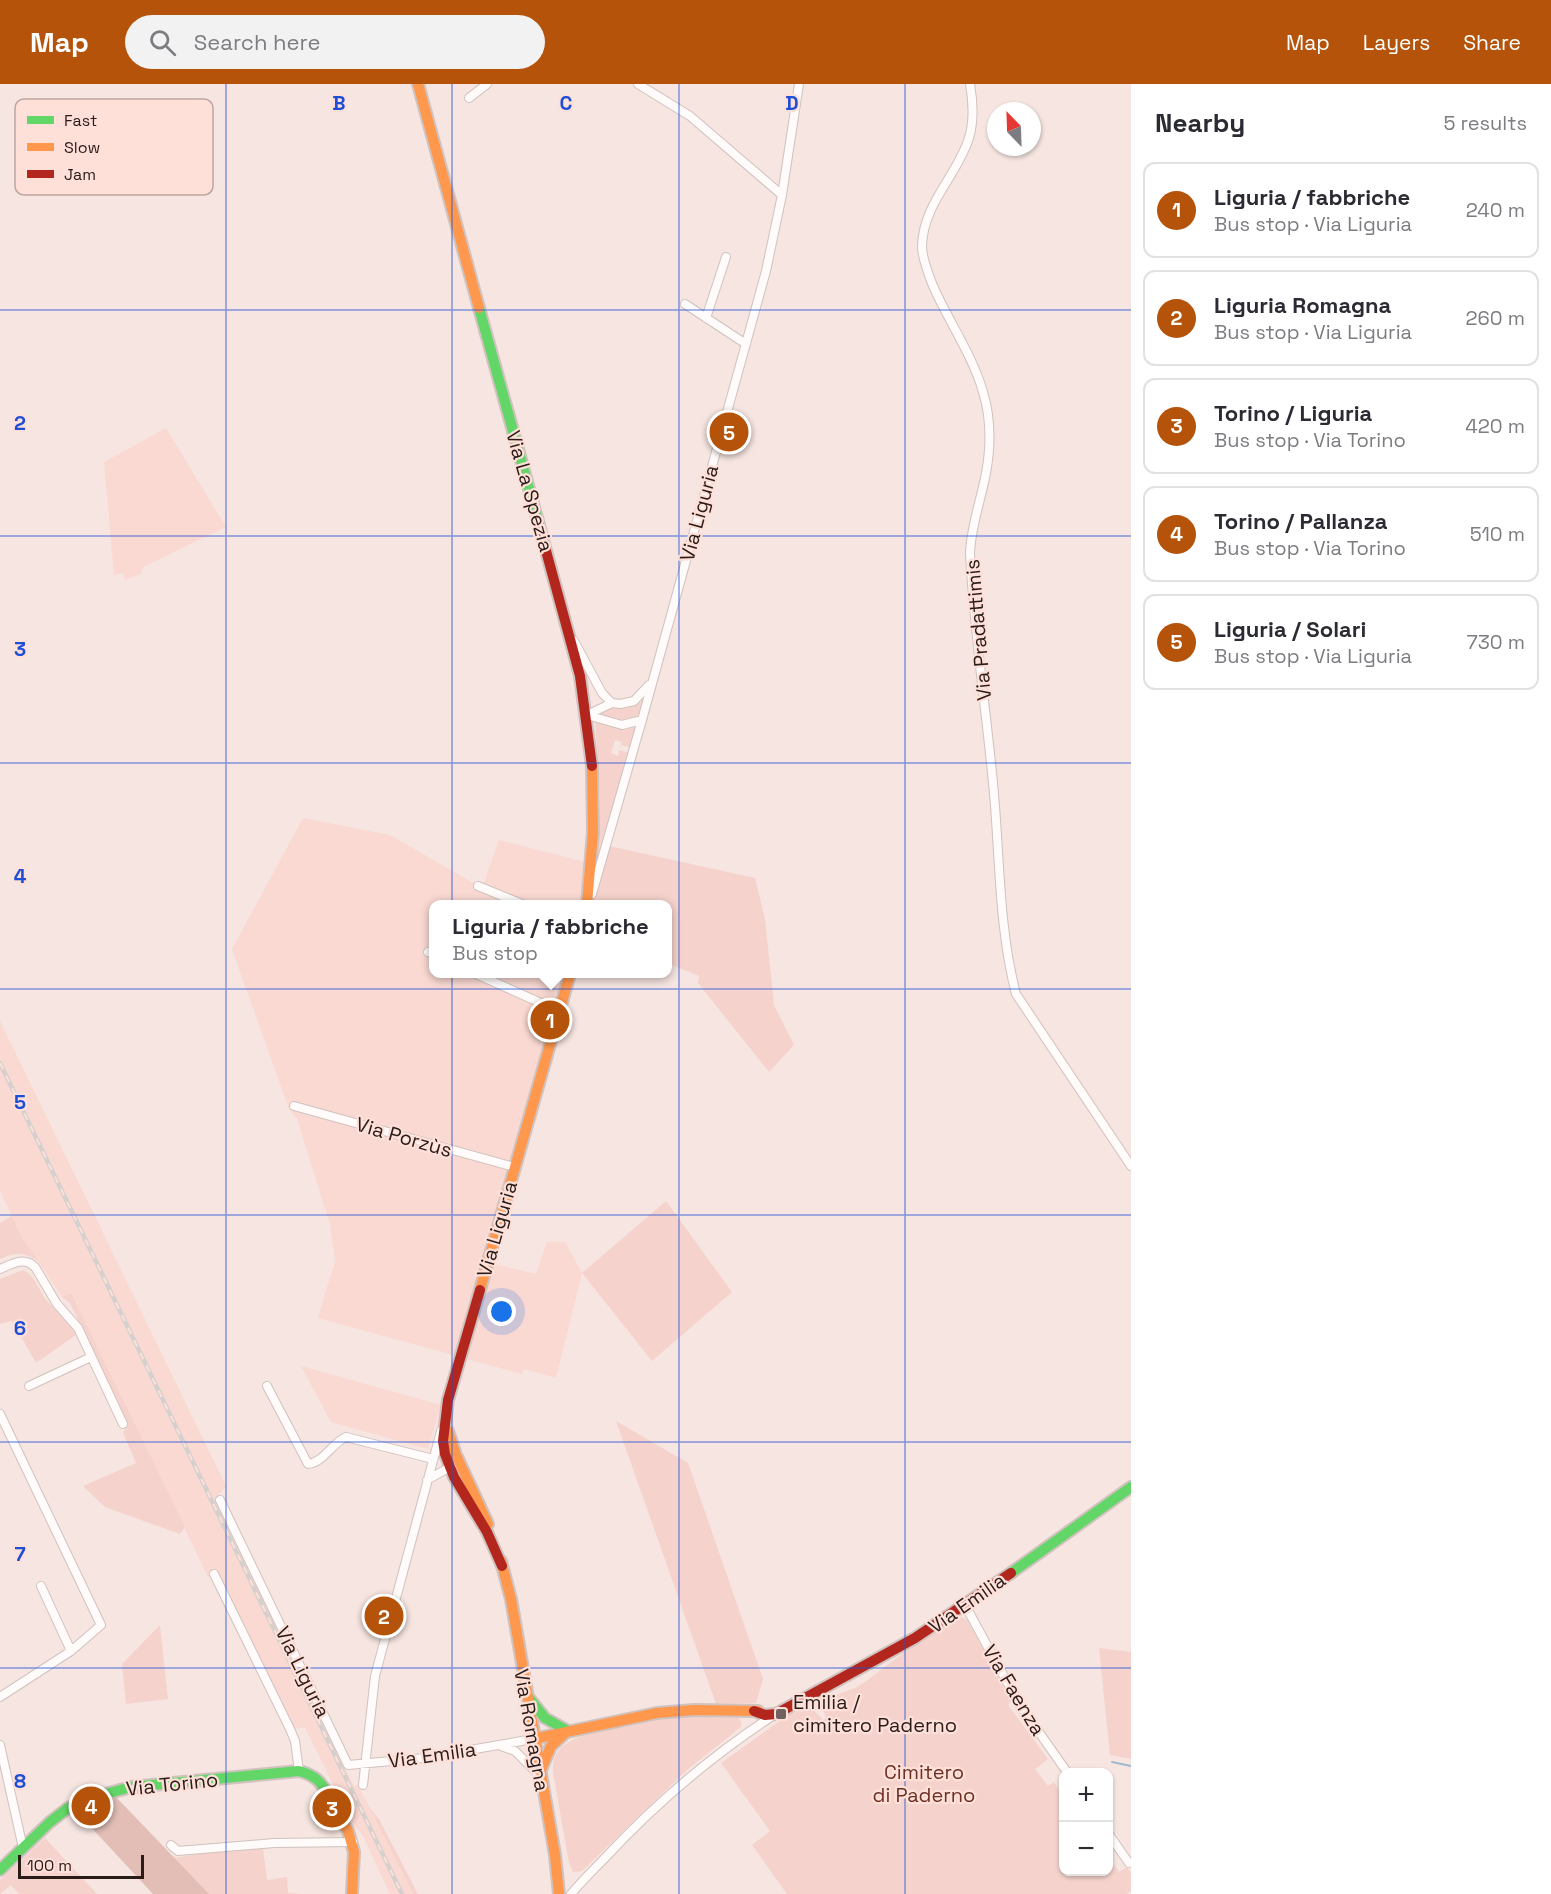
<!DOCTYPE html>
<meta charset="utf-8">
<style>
body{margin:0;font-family:"Space Grotesk",sans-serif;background:#f2f2f3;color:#2b2b33}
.controls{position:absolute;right:18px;bottom:18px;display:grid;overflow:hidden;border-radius:12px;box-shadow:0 2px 4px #0004}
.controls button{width:54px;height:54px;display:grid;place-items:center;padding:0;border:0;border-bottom:2px solid #e1e1e2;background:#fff;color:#2b2b33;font:30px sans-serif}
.compass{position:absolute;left:987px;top:18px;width:54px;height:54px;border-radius:50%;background:#fff;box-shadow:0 2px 4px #0004;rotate:337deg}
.scale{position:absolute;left:18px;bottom:15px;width:126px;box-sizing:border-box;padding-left:6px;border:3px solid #281b18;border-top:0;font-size:16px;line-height:21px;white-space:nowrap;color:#281b18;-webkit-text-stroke:4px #fee0d9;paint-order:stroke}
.you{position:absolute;left:502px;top:1228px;width:21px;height:21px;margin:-15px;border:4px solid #fff;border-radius:50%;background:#1a73e8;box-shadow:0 0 0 9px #1a73e833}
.badge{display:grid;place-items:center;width:39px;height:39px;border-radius:50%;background:#b45309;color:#fff;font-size:20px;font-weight:700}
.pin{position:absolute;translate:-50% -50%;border:3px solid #fff;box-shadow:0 2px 6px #0006}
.popup{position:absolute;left:429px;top:816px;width:243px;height:78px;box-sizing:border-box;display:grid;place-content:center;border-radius:12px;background:#fff;filter:drop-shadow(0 2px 4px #0005);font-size:20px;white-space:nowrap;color:#7c7c81}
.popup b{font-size:22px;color:#2b2b33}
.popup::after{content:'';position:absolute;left:50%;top:100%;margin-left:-12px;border:12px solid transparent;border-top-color:#fff}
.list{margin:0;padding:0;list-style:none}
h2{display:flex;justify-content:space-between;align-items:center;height:78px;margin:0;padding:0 24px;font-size:26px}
h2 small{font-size:20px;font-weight:400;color:#7c7c81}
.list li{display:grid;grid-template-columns:39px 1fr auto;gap:18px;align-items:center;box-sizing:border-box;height:96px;margin:0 12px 12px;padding:0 12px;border:2px solid #e1e1e2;border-radius:12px}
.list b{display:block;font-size:22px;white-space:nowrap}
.list p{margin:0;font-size:20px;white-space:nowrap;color:#7c7c81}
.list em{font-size:20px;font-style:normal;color:#7c7c81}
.icon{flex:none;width:33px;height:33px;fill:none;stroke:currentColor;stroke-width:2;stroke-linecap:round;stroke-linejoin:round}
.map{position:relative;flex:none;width:1131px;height:1810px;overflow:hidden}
header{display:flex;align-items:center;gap:36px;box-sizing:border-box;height:84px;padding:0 30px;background:#b45309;color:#fff}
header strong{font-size:28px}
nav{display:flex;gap:33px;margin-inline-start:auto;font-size:21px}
.search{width:420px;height:54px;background:#f2f2f3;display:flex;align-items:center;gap:15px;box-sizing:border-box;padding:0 21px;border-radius:33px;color:#7c7c81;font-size:22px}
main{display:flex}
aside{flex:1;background:#fff}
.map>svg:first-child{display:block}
.built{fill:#fad9d2}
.green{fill:#f5d3cc}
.forest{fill:#e2beb7}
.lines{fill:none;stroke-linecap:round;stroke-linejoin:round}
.stream{stroke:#a1b8cc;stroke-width:2}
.street-casing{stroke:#d0c2be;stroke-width:10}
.fast-casing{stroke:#d0c2be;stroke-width:14}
.slow-casing{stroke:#d0c2be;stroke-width:14}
.jam-casing{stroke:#d0c2be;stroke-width:14}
.street{stroke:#fefbfa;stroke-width:8}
.fast{stroke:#63d668;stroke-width:10}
.slow{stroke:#ff974d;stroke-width:10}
.jam{stroke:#b3261e;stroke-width:10}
.rail-casing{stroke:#d5d0ce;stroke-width:4.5}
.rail{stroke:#fee0d9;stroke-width:2;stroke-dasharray:7;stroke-linecap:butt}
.grid{fill:none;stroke:#1d4ed8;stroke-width:1.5;stroke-opacity:0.55}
.poi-dot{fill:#70625e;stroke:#fee0d9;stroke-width:2}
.labels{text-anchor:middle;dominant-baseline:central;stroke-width:4.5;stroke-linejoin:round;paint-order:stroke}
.street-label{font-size:20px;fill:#281b18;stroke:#fee0d9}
.poi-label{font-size:20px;fill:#281b18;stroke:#fee0d9;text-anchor:start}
.park-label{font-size:20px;fill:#6e2f23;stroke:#fee0d9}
.key{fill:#fee0d9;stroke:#bea59f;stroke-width:1.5}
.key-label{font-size:16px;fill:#281b18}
.grid-label{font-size:20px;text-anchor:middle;font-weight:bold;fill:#1d4ed8;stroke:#fee0d9;stroke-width:4.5;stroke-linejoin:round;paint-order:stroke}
</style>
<header>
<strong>Map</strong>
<div class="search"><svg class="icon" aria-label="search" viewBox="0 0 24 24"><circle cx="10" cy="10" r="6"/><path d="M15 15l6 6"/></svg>Search here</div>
<nav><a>Map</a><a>Layers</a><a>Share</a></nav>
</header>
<main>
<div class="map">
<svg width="1131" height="1810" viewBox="0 0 1131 1810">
<rect width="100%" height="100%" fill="#f6e5e1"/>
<!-- built -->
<path class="built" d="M166,344L226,443L143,483L141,490L125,496L123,489L114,491L104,378Z
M303,734L390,751L482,804L499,756L585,778L581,820H433V890H566L482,1177L536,1190L547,1158H565L582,1189L556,1294L524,1285L522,1290L318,1234L335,1177L330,1140L297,1035L289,1025L232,865Z
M0,937L226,1402L215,1415L354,1702L358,1701L413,1810H390L362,1750L352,1740L305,1643L294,1645L218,1489L208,1493L71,1209L62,1213L21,1152L12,1132L0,1107Z
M301,1282L441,1321L428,1365L331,1338Z"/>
<!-- green -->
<path class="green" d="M644,617L639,633C624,638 614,636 599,631L611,624H628Z
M595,636L616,644L637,642L631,664L621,661V658L615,656L611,669L618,672L619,666L629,669L598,779L600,709Z
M609,762L755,794L765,835L774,921L794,961L769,988L698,899L699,892L667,879V820H591Z
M666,1117L732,1208L652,1277L582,1189Z
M12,1132L21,1152L39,1178C25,1168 16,1168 0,1175V1139Z
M23,1186C34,1191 38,1203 44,1213C54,1226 68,1236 76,1251L36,1279L12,1237L0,1240V1195Z
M71,1209L185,1443L180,1450L105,1423L83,1402L136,1379L123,1349L128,1341L70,1219L62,1213Z
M616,1337L688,1379L763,1595L756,1619L716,1620Z
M961,1533L967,1536L1009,1613L1011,1617L1008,1621L1048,1675L1035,1685L1048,1702L1054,1698L1063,1712L1064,1788H1108L1109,1773L1119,1788L1127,1783L1131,1789V1807L1127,1810H787L752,1761L770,1747L721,1679L788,1631L801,1626L813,1625L823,1636L826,1634L821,1620L828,1613L830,1618L838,1616L836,1611L855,1604L865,1598L940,1541Z
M160,1541L168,1615L126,1620L122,1580Z
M1099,1564L1131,1568V1675L1110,1671Z
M697,1631L738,1633L741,1638V1643L687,1686L582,1787L573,1788L569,1779L553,1688C553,1680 553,1673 559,1666C580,1642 665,1633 697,1631Z
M369,1723L379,1735L418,1810H413Z
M45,1754L97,1810H19L11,1801L0,1810V1796Z
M263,1764L267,1796L287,1793L288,1809L302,1810H209L173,1774L230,1765Z"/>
<!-- forest -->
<path class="forest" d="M115,1712L209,1810H153L76,1727Z"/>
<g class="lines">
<!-- stream -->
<path class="stream" d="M1112,1678L1131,1682"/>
<!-- street casing -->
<g class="street-casing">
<path id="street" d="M638,0L690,32L782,111
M970,0C973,17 974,37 969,54C957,92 923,120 922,162C922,174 927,185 931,197C946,234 972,269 983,308C991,334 991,362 986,389C981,416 971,442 970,469C974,550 987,630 994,710C1000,777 999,845 1016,910L1131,1082
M469,14L487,0
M685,220L746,260
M706,234L726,173
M574,557L602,609L612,619
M587,631L612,619L620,620L634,617L649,601
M587,631L622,641L642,636
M478,802L522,820
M592,810L642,636L766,187L782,111L799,0
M428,868L433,870
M476,890L559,927
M294,1022L514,1083
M0,1185C12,1180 24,1172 35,1183L57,1220L78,1244L123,1340
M29,1302L91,1273
M267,1302L308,1380C323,1379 332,1359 346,1353L433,1375
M0,1330L101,1541L71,1567
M427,1396L452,1382
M220,1416L348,1681L424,1674L533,1655
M214,1490L290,1645L295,1657L299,1687
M965,1521L1019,1620L1067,1688
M0,1613L71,1567L41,1502
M0,1661L23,1764
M501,1662L515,1667L539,1691
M363,1701L375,1592L441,1347
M1108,1749L1129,1779
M171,1761L178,1767L274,1759L353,1758
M571,1810C581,1798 592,1787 603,1776C654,1721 711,1672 774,1631"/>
</g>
<!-- fast casing -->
<g class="fast-casing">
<path id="fast" d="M479,224L539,441
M1011,1489L1131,1403
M528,1613L545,1634L568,1647
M0,1786L50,1738L68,1724L87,1715L131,1703L299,1687C314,1691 321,1697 328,1711"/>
</g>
<!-- slow casing -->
<g class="slow-casing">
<path id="slow" d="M418,0L479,224
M587,820L593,748L592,682
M480,1206L570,890
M448,1347L456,1371L488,1440
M501,1477L511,1515L555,1771L559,1810
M533,1655L657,1629L694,1626L758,1627
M540,1688L551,1662L565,1649
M328,1711L348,1747L354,1768L352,1810"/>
</g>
<!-- jam casing -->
<g class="jam-casing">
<path id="jam" d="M539,441L580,592L592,682
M480,1206L448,1316L443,1357L445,1370L454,1393L487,1448L502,1482
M754,1627L765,1631L776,1630L915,1554L1011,1489"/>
</g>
<!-- street -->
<use href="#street" class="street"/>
<!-- fast -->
<use href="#fast" class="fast"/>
<!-- slow -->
<use href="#slow" class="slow"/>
<!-- jam -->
<use href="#jam" class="jam"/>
<!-- rail casing -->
<g class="rail-casing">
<path id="rail" d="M0,979L402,1810"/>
</g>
<!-- rail -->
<use href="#rail" class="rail"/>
</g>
<!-- grid -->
<path class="grid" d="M226,0V1810M452,0V1810M679,0V1810M905,0V1810M0,226H1131M0,452H1131M0,679H1131M0,905H1131M0,1131H1131M0,1358H1131M0,1584H1131"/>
<!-- markers -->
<rect class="poi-dot" x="775" y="1624" width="12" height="12" rx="3"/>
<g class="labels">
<!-- street labels -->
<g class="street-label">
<text transform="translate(530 407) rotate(74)">Via La Spezia</text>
<text transform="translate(699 429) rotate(-75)">Via Liguria</text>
<text transform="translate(978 546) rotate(-95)">Via Pradattimis</text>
<text transform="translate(404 1053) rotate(16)">Via Porzùs</text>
<text transform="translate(497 1145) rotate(-74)">Via Liguria</text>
<text transform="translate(967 1519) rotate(-35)">Via Emilia</text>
<text transform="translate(303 1588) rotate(64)">Via Liguria</text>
<text transform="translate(1014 1606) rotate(59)">Via Faenza</text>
<text transform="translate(532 1646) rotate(80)">Via Romagna</text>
<text transform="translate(432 1671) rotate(-8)">Via Emilia</text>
<text transform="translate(172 1700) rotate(-6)">Via Torino</text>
</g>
<!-- poi labels -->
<g class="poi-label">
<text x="793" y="1618">Emilia /<tspan x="793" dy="23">cimitero Paderno</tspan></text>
</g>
<!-- park labels -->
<g class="park-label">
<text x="924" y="1688">Cimitero<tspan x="924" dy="23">di Paderno</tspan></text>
</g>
</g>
<!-- legend -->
<rect x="15" y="15" width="198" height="96" rx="9" class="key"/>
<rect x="27" y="32" width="27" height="8" fill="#63d668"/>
<rect x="27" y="59" width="27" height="8" fill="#ff974d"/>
<rect x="27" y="86" width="27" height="8" fill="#b3261e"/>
<g class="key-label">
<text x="64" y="42">Fast</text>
<text x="64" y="69">Slow</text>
<text x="64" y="96">Jam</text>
</g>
<g class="grid-label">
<text x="339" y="26">B</text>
<text x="566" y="26">C</text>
<text x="792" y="26">D</text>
<text x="20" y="346">2</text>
<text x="20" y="572">3</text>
<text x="20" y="799">4</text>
<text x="20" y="1025">5</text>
<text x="20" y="1251">6</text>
<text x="20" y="1477">7</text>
<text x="20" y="1704">8</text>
</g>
</svg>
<div class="controls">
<button>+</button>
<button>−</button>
</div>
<svg class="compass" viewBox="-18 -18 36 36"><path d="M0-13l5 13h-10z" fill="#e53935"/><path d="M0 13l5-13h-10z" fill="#7c7c81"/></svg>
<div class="scale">100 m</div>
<div class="you"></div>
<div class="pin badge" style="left:550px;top:936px">1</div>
<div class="popup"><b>Liguria / fabbriche</b>Bus stop</div>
<div class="pin badge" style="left:384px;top:1532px">2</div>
<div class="pin badge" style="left:332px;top:1724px">3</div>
<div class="pin badge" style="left:91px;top:1722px">4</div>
<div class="pin badge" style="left:729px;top:348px">5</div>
</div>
<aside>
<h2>Nearby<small>5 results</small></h2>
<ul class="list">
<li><span class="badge">1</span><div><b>Liguria / fabbriche</b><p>Bus stop · Via Liguria</p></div><em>240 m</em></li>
<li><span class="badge">2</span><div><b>Liguria Romagna</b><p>Bus stop · Via Liguria</p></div><em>260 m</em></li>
<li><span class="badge">3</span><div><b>Torino / Liguria</b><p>Bus stop · Via Torino</p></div><em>420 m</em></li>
<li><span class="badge">4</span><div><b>Torino / Pallanza</b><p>Bus stop · Via Torino</p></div><em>510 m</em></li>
<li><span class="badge">5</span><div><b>Liguria / Solari</b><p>Bus stop · Via Liguria</p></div><em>730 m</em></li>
</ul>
</aside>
</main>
